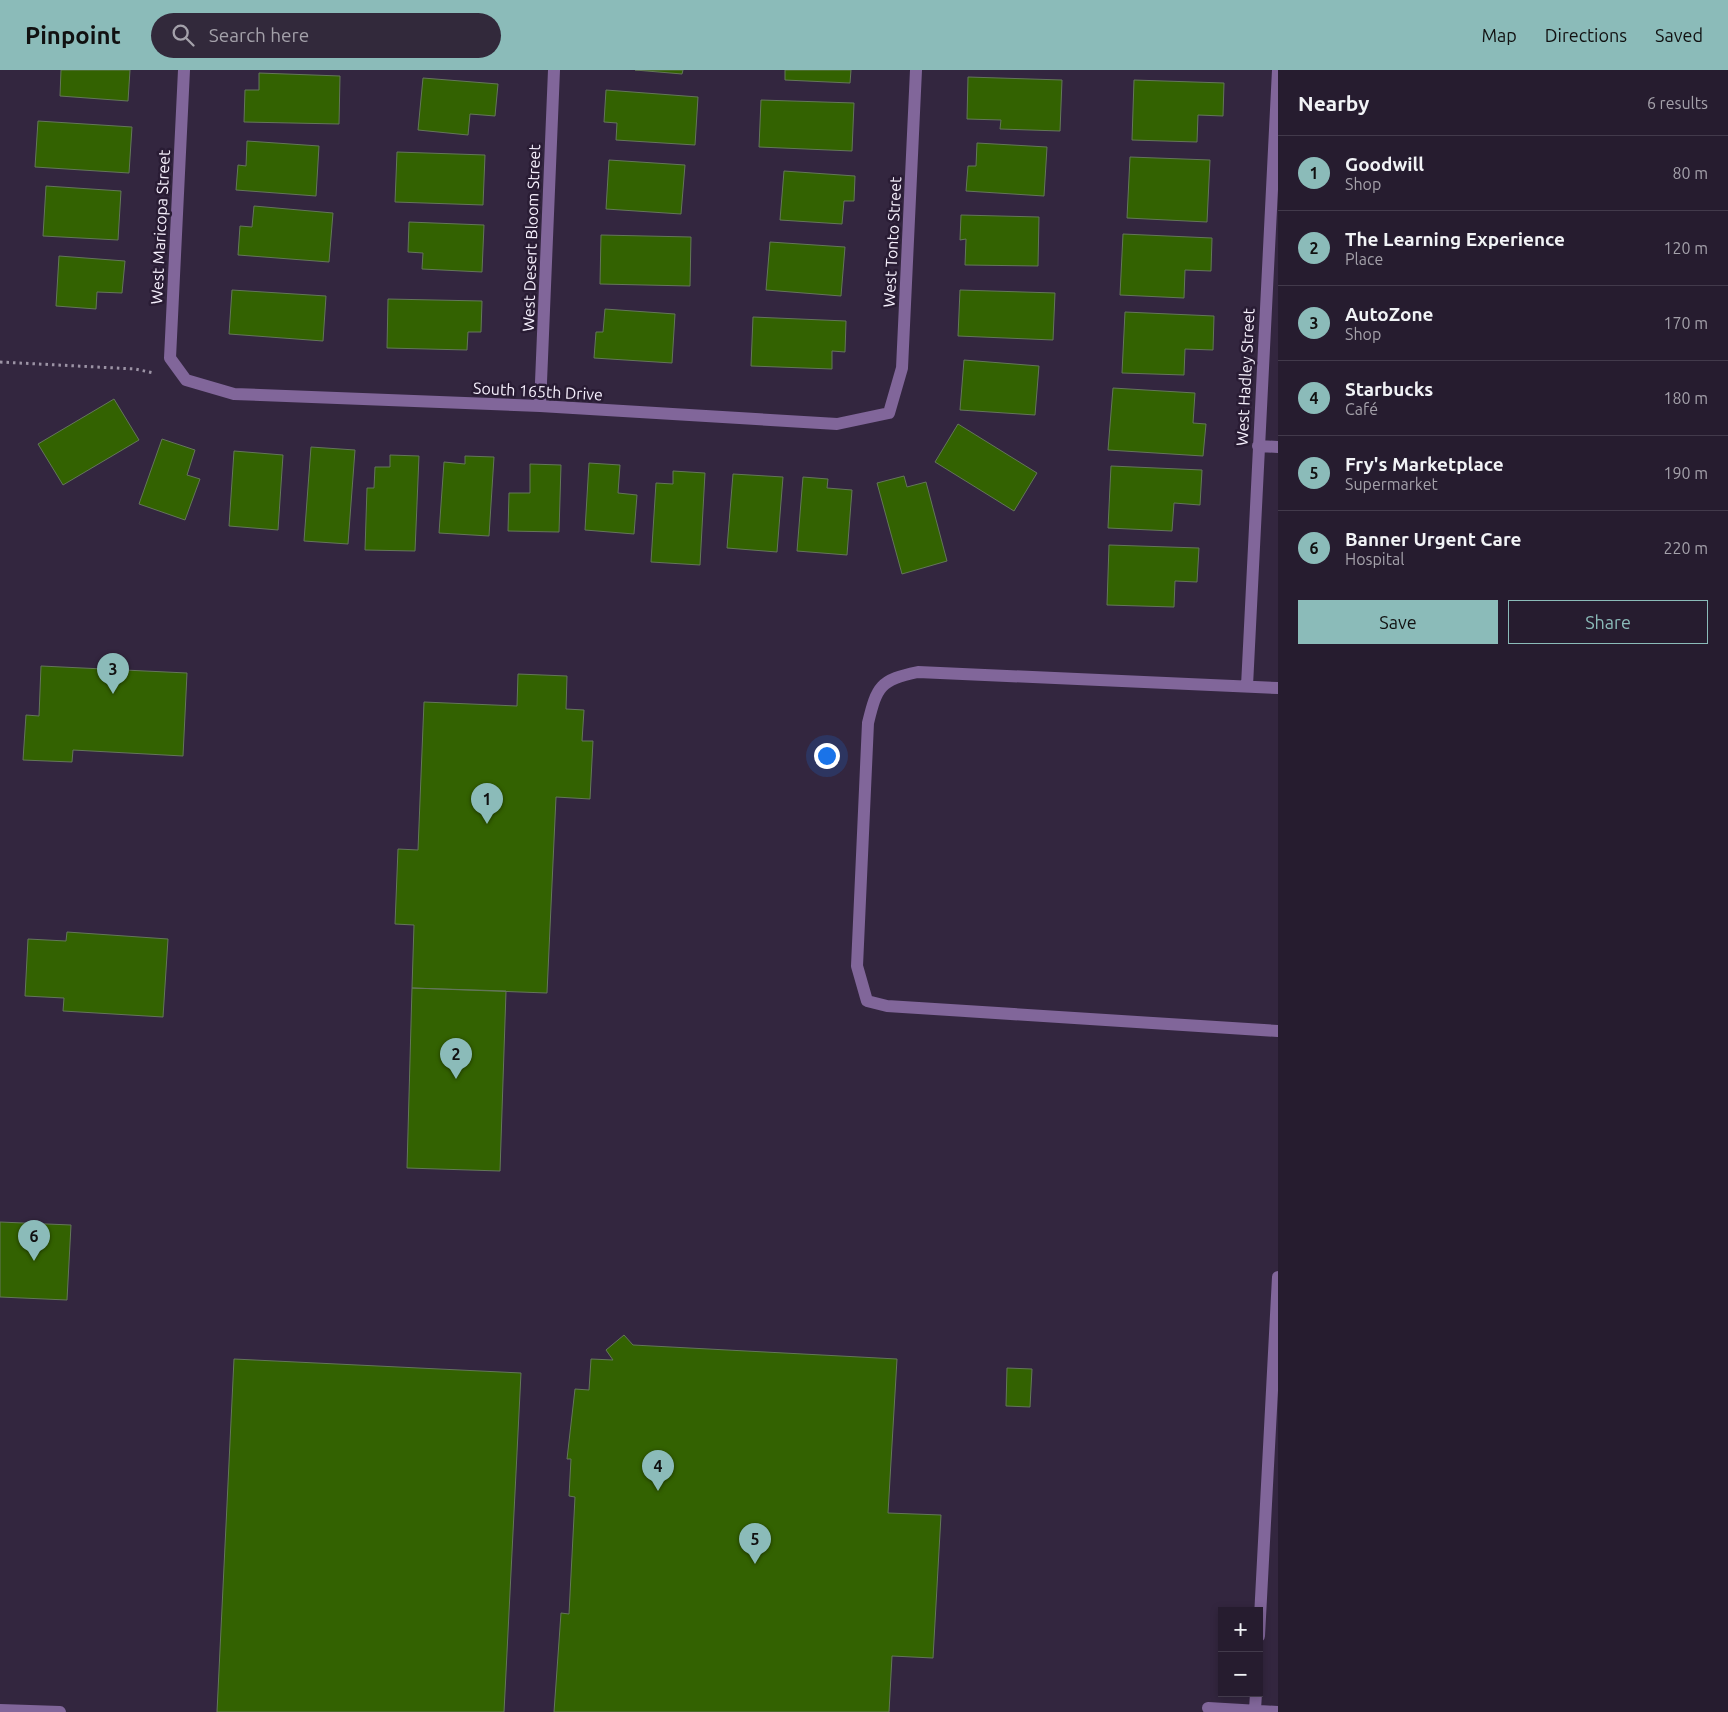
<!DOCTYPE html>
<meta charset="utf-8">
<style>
body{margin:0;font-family:Ubuntu,sans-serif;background:#32293b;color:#f1f3f6}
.controls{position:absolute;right:15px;bottom:15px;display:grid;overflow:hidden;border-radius:0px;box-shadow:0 2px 8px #0003}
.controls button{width:45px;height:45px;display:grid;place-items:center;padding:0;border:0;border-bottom:1px solid #423a4b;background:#261c2f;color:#f1f3f6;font:25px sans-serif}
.you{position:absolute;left:826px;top:685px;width:18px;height:18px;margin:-12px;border:4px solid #fff;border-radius:50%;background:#1a73e8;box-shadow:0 0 0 8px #1a73e833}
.badge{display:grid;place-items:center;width:32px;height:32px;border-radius:50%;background:#8bbbb9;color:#111;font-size:16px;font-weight:700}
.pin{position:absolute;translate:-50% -41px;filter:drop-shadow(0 1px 2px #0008)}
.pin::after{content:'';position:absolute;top:26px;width:18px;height:15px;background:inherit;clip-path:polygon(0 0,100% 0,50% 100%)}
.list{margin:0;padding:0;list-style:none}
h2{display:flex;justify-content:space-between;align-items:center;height:65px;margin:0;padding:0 20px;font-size:21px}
h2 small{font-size:16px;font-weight:400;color:#a4a1aa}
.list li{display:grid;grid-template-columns:32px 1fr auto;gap:15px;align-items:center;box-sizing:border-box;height:75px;padding:0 20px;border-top:1px solid #423a4b}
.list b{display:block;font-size:19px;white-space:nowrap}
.list p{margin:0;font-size:16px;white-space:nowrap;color:#a4a1aa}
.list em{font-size:16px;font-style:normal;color:#a4a1aa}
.actions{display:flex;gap:10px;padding:15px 20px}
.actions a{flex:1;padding:11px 0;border:1px solid #8bbbb9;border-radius:0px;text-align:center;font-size:18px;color:#8bbbb9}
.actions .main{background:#8bbbb9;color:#111}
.icon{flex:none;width:28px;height:28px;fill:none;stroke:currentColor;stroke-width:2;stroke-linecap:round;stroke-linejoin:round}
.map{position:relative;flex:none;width:1278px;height:1642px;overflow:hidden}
header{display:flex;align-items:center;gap:30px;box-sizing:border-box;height:70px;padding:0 25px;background:#8bbbb9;color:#111}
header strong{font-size:24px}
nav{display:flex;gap:28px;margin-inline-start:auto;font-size:18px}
.search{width:350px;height:45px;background:#32293b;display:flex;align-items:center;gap:12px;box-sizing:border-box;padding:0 18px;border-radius:28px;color:#a4a1aa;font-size:19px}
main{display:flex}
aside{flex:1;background:#261c2f}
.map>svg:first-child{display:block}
.building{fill:#336201;stroke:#64765a}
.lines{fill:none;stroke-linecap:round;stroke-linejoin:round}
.path{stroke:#9c93a5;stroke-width:3;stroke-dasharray:2.5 4;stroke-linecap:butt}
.minor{stroke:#81669a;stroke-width:12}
.labels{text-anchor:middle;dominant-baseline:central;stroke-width:5;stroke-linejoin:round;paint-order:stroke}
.street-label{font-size:16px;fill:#f6f0fd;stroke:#291c34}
</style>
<header>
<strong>Pinpoint</strong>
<div class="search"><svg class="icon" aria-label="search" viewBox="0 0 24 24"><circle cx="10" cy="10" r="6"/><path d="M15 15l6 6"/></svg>Search here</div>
<nav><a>Map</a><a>Directions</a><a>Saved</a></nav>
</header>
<main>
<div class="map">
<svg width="1278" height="1642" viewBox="0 0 1278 1642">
<rect width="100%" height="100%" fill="#33263f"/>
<!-- building -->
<path class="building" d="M61,0H130L128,31L60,26Z
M635,0H683L682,4Z
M785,0H851L850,13L785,10Z
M259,3L340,6L339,54L244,52L245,20H259Z
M968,7L1062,10L1060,61L1000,59L1001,50L967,49Z
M423,8L498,14L495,46L470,44L468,65L418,60Z
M1134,10L1224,13L1223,46L1198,45L1197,72L1132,70Z
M606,20L698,27L695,75L616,70L617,53L604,52Z
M761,30L854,33L852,81L759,77Z
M38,51L132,57L129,103L35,97Z
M247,71L319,76L316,126L236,120L238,95L246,96Z
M977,73L1047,77L1044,126L966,121L968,96H976Z
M397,82L485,85L483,135L395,132Z
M1130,87L1210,90L1207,152L1127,148Z
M609,90L685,95L681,144L606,139Z
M784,101L855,106L854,131H844L842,154L780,150Z
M46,116L121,121L118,170L43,166Z
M254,136L333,143L329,192L238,185L240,156L252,157Z
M961,145L1039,147L1038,196L965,195L966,169L960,170Z
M409,152L484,155L482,202L422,199L423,183L408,182Z
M1123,164L1212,168L1211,201L1185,200L1184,228L1120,225Z
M601,165L691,167L690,216L600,214Z
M770,172L845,177L841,226L766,220Z
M59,186L125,191L122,223L97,222L96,239L56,236Z
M232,220L326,226L323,271L229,264Z
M960,220L1055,223L1053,270L958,266Z
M388,229L482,231L481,262H468L467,280L387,278Z
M605,239L675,244L672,293L594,288L596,262H603Z
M1125,242L1214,246L1213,280L1185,279L1184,305L1122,303Z
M753,247L846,251L845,282L832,281V299L751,296Z
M964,290L1039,296L1035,345L960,340Z
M1113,318L1195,323L1193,353L1206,354L1203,386L1108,380Z
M114,329L139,370L63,415L38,374Z
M958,354L1037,403L1014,441L935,392Z
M162,369L195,380L187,405L200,409L185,450L139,434Z
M311,377L355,380L348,474L304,471Z
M234,381L283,385L278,460L229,456Z
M390,385L419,386L415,481L365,480L367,418H374L375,397H390Z
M465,386L494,387L489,466L439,463L444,392L465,394Z
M589,393L620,395L618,423L637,425L634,464L585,460Z
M530,394L561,395L559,462L508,461L509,423H530Z
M1111,396L1202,400L1200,435L1174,433L1172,461L1108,458Z
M673,401L705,403L700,495L651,492L656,413L673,414Z
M733,404L783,407L777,482L727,478Z
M904,406L907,417L926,412L947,491L902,504L877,413Z
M803,407L828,409L827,418L852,420L847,485L797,481Z
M1109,475L1199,478L1197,512L1175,511L1174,537L1107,535Z
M41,596L187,603L183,686L73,680L72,692L23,690L26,645L39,646Z
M518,604L567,606L566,639L584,640L582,671H593L590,729L556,727L547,923L412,918L414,855L395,854L398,779L418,780L424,632L517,636Z
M67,862L168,869L163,947L63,941L64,928L25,926L28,869L66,871Z
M412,918L506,921L500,1101L407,1098Z
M0,1152L71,1155L67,1230L0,1227Z
M624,1265L633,1275L897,1289L888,1443L941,1445L933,1588L892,1586L889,1642H554L561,1543L569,1544L575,1427L569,1426L571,1389H567L575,1319L589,1320L591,1289L613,1290L606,1280Z
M234,1289L521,1303L504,1642H217Z
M1007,1298L1032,1299L1030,1337L1006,1336Z"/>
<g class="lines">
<!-- path -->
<path class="path" d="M0,292L135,299L154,303"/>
<!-- minor -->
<path class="minor" d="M184,0L170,288L186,310L234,324L540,336L837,354L889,343L902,298L916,0
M540,336L554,0
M1258,376L1278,377
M1247,616L1278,0
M1278,618L918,602C880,610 877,616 868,653L857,896L867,931L887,936L1278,961
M1259,1566L1278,1207
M1208,1638L1278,1642
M0,1640L60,1642
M1255,1640L1256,1623"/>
</g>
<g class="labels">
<!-- street labels -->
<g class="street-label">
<text transform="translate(160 157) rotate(-87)">West Maricopa Street</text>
<text transform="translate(531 168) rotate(-88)">West Desert Bloom Street</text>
<text transform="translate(892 172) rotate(-87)">West Tonto Street</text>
<text transform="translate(1245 307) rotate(-87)">West Hadley Street</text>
<text transform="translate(538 321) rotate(3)">South 165th Drive</text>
</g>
</g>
</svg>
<div class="controls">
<button>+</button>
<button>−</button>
</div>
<div class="you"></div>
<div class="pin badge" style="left:487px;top:754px">1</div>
<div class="pin badge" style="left:456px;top:1009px">2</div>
<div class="pin badge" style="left:113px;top:624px">3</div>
<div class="pin badge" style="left:658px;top:1421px">4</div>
<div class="pin badge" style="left:755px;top:1494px">5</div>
<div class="pin badge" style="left:34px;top:1191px">6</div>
</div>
<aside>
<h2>Nearby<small>6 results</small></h2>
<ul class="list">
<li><span class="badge">1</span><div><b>Goodwill</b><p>Shop</p></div><em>80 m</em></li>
<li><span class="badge">2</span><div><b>The Learning Experience</b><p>Place</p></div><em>120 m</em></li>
<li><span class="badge">3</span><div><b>AutoZone</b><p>Shop</p></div><em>170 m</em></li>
<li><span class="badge">4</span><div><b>Starbucks</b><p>Café</p></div><em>180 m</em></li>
<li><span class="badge">5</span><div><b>Fry's Marketplace</b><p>Supermarket</p></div><em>190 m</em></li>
<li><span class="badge">6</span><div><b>Banner Urgent Care</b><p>Hospital</p></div><em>220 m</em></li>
</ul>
<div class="actions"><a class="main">Save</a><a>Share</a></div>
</aside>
</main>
